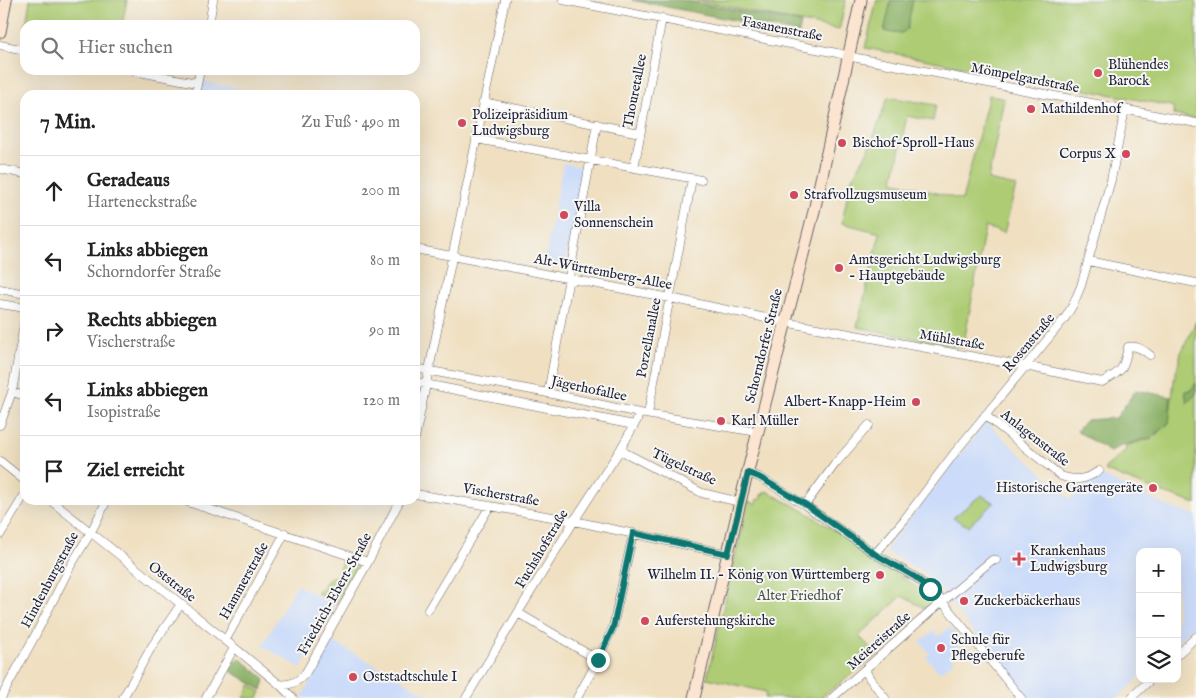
<!DOCTYPE html>
<html lang="de">
<meta charset="utf-8">
<style>
body{margin:0;font-family:"IM FELL English",serif;background:#f6f6f6;color:#222}
.controls{position:absolute;right:15px;bottom:15px;display:grid;overflow:hidden;border-radius:10px;box-shadow:0 5px 20px #0002}
.controls button{width:45px;height:45px;display:grid;place-items:center;padding:0;border:0;border-bottom:1px solid #e0e0e0;background:#fff;color:#222;font:25px sans-serif}
.stop{position:absolute;width:15px;height:15px;margin:-11px;border:4px solid #0f766e;border-radius:50%;background:#fff}
.stop.end{background:#0f766e;border-color:#fff;box-shadow:0 1px 5px #0008}
.list{margin:0;padding:0;list-style:none}
h2{display:flex;justify-content:space-between;align-items:center;height:65px;margin:0;padding:0 20px;font-size:21px}
h2 small{font-size:16px;font-weight:400;color:#767676}
.list li{display:grid;grid-template-columns:32px 1fr auto;gap:15px;align-items:center;box-sizing:border-box;height:70px;padding:0 20px;border-top:1px solid #e0e0e0}
.list b{display:block;font-size:19px;white-space:nowrap}
.list p{margin:0;font-size:16px;white-space:nowrap;color:#767676}
.list em{font-size:16px;font-style:normal;color:#767676}
.icon{flex:none;width:28px;height:28px;fill:none;stroke:currentColor;stroke-width:2;stroke-linecap:round;stroke-linejoin:round}
.map{position:relative;flex:none;width:1196px;height:698px;overflow:hidden}
.search{position:absolute;background:#fff;box-shadow:0 5px 20px #0002;left:20px;top:20px;width:400px;height:55px;display:flex;align-items:center;gap:12px;box-sizing:border-box;padding:0 18px;border-radius:15px;color:#767676;font-size:19px}
.panel{position:absolute;background:#fff;box-shadow:0 5px 20px #0002;left:20px;top:90px;width:400px;height:415px;border-radius:15px}
.map>svg:first-child{display:block}
.built{fill:#cbdbf9}
.green{fill:#adcc73;stroke:#687757}
.forest{fill:#8ab065;stroke:#566950}
.lines{fill:none;stroke-linecap:round;stroke-linejoin:round}
.street-casing{stroke:#6a646a;stroke-width:9}
.secondary-casing{stroke:#6a646a;stroke-width:13}
.street{stroke:#fff;stroke-width:8}
.secondary{stroke:#fce5d0;stroke-width:11}
.route{stroke:#0f766e;stroke-width:6}
.poi-dot{fill:#d1495b;stroke:#f6f6f2;stroke-width:2}
.labels{text-anchor:middle;dominant-baseline:central;stroke-width:4;stroke-linejoin:round;paint-order:stroke}
.street-label{font-size:14px;fill:#22223b;stroke:#f6f6f2}
.poi-label{font-size:14px;fill:#22223b;stroke:#f6f6f2;text-anchor:start}
.park-label{font-size:14px;fill:#4c554c;stroke:#f6f6f2}
</style>
<div class="map">
<svg width="1196" height="698" viewBox="0 0 1196 698">
<rect width="100%" height="100%" fill="#f6f6f2"/>
<filter id="ink" filterUnits="userSpaceOnUse"><feTurbulence type="fractalNoise" baseFrequency=".02" numOctaves="2"/><feDisplacementMap in="SourceGraphic" scale="10" xChannelSelector="R" yChannelSelector="G"/><feConvolveMatrix kernelMatrix="1 2 1 2 8 2 1 2 1" color-interpolation-filters="sRGB"/></filter>
<filter id="wash" filterUnits="userSpaceOnUse"><feTurbulence type="fractalNoise" baseFrequency=".0096" numOctaves="4" result="noise"/><feDisplacementMap in="SourceGraphic" scale="20" xChannelSelector="R" yChannelSelector="G"/><feGaussianBlur stdDeviation="1.12" result="paint"/><feColorMatrix in="noise" values="0 0 0 0 0 0 0 0 0 0 0 0 0 0 0 0 0 1.4 0 .05"/><feComposite in="paint" operator="in"/></filter>
<g filter="url(#wash)">
<rect width="100%" height="100%" fill="#f0e0c1"/>
<!-- built -->
<path class="built" d="M201,81L271,95H198Z
M563,163L583,167L565,267L544,263Z
M986,422L1070,499L1098,474L1169,507L1196,515V625L1177,642V552H1140V677L1117,698H1028L949,602L941,588L922,571L888,553L887,548Z
M297,585L335,606L301,668L262,646Z
M950,627L963,642L949,654L955,661L940,672L938,670H937L926,657L930,654L920,641L934,631L939,636Z
M332,641L423,692L433,698H303V695L306,689Z"/>
<!-- green -->
<path class="green" d="M30,0H127L122,25H26Z
M695,0H846L839,30Z
M877,0H1196V119L1174,115L1173,107L1171,106L865,48Z
M989,95L1004,99L988,180L1016,186L1004,233L985,227L963,348L857,327L880,233L842,223L850,182L869,149L888,97L936,105L933,121L907,116L893,181L962,200Z
M1196,321V504L1152,489L1106,471L1105,468L1126,450L1125,446L1153,438L1169,423L1174,380L1181,353Z
M767,491C781,500 797,506 811,515C854,543 896,572 937,602L928,610L902,596L859,636L878,655L820,698H765L766,692L707,678L748,502L756,504L757,499L760,500L761,495Z
M981,495L994,503L968,526L953,518Z
M342,560L358,564L336,604L317,593L331,577H337Z
M250,685L261,692L258,698H244Z"/>
<!-- forest -->
<path class="forest" d="M632,0H683L801,23L799,33Z
M891,0H913L907,29C902,36 891,33 884,31Z
M1196,383V394L1187,403L1185,391L1191,390Z
M1136,390L1171,397L1169,423L1152,437L1118,447L1110,452L1077,431L1086,420L1116,418Z
M240,658L265,679L262,690L229,670L235,661Z"/>
</g>
<g filter="url(#ink)">
<g class="lines">
<!-- street casing -->
<g class="street-casing">
<path id="street" d="M563,0L837,53L857,58L1196,123
M209,25L213,0
M0,45L25,50
M129,70L197,83
M195,95L200,70
M483,102L640,133
M476,139L701,180
M634,168L662,18
M0,169L25,174
M415,249L670,298L795,324L1025,366L1102,382C1123,371 1123,370 1128,347C1137,345 1143,350 1150,355
M1088,261L1196,283
M0,289L25,294
M0,304L25,308
M415,368L548,393L639,413L758,432
M415,382L634,425
M12,392L25,396
M548,393L597,124
M648,414L692,179
M985,415L1061,476C1076,481 1085,480 1099,471
M0,425L12,392L25,319
M415,438L505,0
M620,450L702,493L740,502
M0,461L25,481
M748,473L759,477L805,505L875,554L915,577L936,594L1021,698
M415,494L490,506L574,521L728,554
M50,500L181,604L279,684L293,698
M182,500L368,562
M805,505L835,464L869,425
M0,535L25,494
M875,554L904,520L956,451L1065,318L1073,305L1081,286L1111,180L1125,109
M428,610L490,506
M518,613L598,660
M225,641L285,533
M1177,655L1196,637
M865,670L870,679L885,698
M279,684C290,686 298,682 305,674L368,562L400,500
M1,698L37,632L70,567L91,532L107,500
M123,698L152,646L181,604
M206,698L234,648
M466,698L574,521L620,450L637,420L639,413
M577,698L597,662L613,627L633,533
M832,698L929,613L992,560H996
M1131,698L1151,679"/>
</g>
<!-- secondary casing -->
<g class="secondary-casing">
<path id="secondary" d="M0,32L6,0
M694,698L740,502L814,211L861,0"/>
</g>
<!-- street -->
<use href="#street" class="street"/>
<!-- secondary -->
<use href="#secondary" class="secondary"/>
</g>
</g>
<g class="lines" filter="url(#ink)">
<!-- route -->
<path class="route" d="M598,660L613,628L633,533L728,554L748,473L759,477L805,504L875,554L915,577L930,589"/>
</g>
<!-- markers -->
<g class="poi-dot">
<circle cx="1098" cy="73" r="5"/>
<circle cx="1031" cy="109" r="5"/>
<circle cx="462" cy="123" r="5"/>
<circle cx="842" cy="143" r="5"/>
<circle cx="1126" cy="154" r="5"/>
<circle cx="794" cy="195" r="5"/>
<circle cx="564" cy="215" r="5"/>
<circle cx="839" cy="268" r="5"/>
<circle cx="916" cy="402" r="5"/>
<circle cx="721" cy="421" r="5"/>
<circle cx="1153" cy="488" r="5"/>
<path d="M1016.5 551.5h5v5h5v5h-5v5h-5v-5h-5v-5h5z"/>
<circle cx="880" cy="575" r="5"/>
<circle cx="964" cy="601" r="5"/>
<circle cx="645" cy="621" r="5"/>
<circle cx="941" cy="648" r="5"/>
<circle cx="353" cy="677" r="5"/>
</g>
<g class="labels">
<!-- street labels -->
<g class="street-label">
<text transform="translate(782 29) rotate(11)">Fasanenstraße</text>
<text transform="translate(1025 78) rotate(11)">Mömpelgardstraße</text>
<text transform="translate(635 91) rotate(-79)">Thouretallee</text>
<text transform="translate(603 272) rotate(11)">Alt-Württemberg-Allee</text>
<text transform="translate(649 338) rotate(-79)">Porzellanallee</text>
<text transform="translate(952 340) rotate(10)">Mühlstraße</text>
<text transform="translate(1029 343) rotate(-50)">Rosenstraße</text>
<text transform="translate(764 346) rotate(-76)">Schorndorfer Straße</text>
<text transform="translate(589 389) rotate(12)">Jägerhofallee</text>
<text transform="translate(1035 438) rotate(38)">Anlagenstraße</text>
<text transform="translate(684 467) rotate(25)">Tügelstraße</text>
<text transform="translate(501 495) rotate(10)">Vischerstraße</text>
<text transform="translate(542 549) rotate(-59)">Fuchshofstraße</text>
<text transform="translate(50 580) rotate(-62)">Hindenburgstraße</text>
<text transform="translate(244 581) rotate(-61)">Hammerstraße</text>
<text transform="translate(172 582) rotate(38)">Oststraße</text>
<text transform="translate(335 594) rotate(-61)">Friedrich-Ebert-Straße</text>
<text transform="translate(879 641) rotate(-42)">Meiereistraße</text>
</g>
<!-- poi labels -->
<g class="poi-label">
<text x="1108" y="65">Blühendes<tspan x="1108" dy="16">Barock</tspan></text>
<text x="1041" y="109">Mathildenhof</text>
<text x="472" y="115">Polizeipräsidium<tspan x="472" dy="16">Ludwigsburg</tspan></text>
<text x="852" y="143">Bischof-Sproll-Haus</text>
<text x="1116" y="154" text-anchor="end">Corpus X</text>
<text x="804" y="195">Strafvollzugsmuseum</text>
<text x="574" y="207">Villa<tspan x="574" dy="16">Sonnenschein</tspan></text>
<text x="849" y="260">Amtsgericht Ludwigsburg<tspan x="849" dy="16">- Hauptgebäude</tspan></text>
<text x="906" y="402" text-anchor="end">Albert-Knapp-Heim</text>
<text x="731" y="421">Karl Müller</text>
<text x="1143" y="488" text-anchor="end">Historische Gartengeräte</text>
<text x="1030" y="551">Krankenhaus<tspan x="1030" dy="16">Ludwigsburg</tspan></text>
<text x="870" y="575" text-anchor="end">Wilhelm II. - König von Württemberg</text>
<text x="974" y="601">Zuckerbäckerhaus</text>
<text x="655" y="621">Auferstehungskirche</text>
<text x="951" y="640">Schule für<tspan x="951" dy="16">Pflegeberufe</tspan></text>
<text x="363" y="677">Oststadtschule I</text>
</g>
<!-- park labels -->
<g class="park-label">
<text x="799" y="596">Alter Friedhof</text>
</g>
</g>
</svg>
<div class="controls">
<button>+</button>
<button>−</button>
<button><svg class="icon" aria-label="layers" viewBox="0 0 24 24"><path d="M12 4l9 5-9 5-9-5zM3 14l9 5 9-5"/></svg></button>
</div>
<div class="stop" style="left:930px;top:589px"></div>
<div class="stop end" style="left:598px;top:660px"></div>
<div class="search"><svg class="icon" aria-label="search" viewBox="0 0 24 24"><circle cx="10" cy="10" r="6"/><path d="M15 15l6 6"/></svg>Hier suchen</div>
<section class="panel">
<h2>7 Min.<small>Zu Fuß · 490 m</small></h2>
<ul class="list">
<li><svg class="icon" aria-label="ahead" viewBox="0 0 24 24"><path d="M12 20V5M6 11l6-6 6 6"/></svg><div><b>Geradeaus</b><p>Harteneckstraße</p></div><em>200 m</em></li>
<li><svg class="icon" aria-label="left" viewBox="0 0 24 24"><path d="M17 20v-9H6M10 6l-5 5 5 5"/></svg><div><b>Links abbiegen</b><p>Schorndorfer Straße</p></div><em>80 m</em></li>
<li><svg class="icon" aria-label="right" viewBox="0 0 24 24"><path d="M7 20v-9h11M14 6l5 5-5 5"/></svg><div><b>Rechts abbiegen</b><p>Vischerstraße</p></div><em>90 m</em></li>
<li><svg class="icon" aria-label="left" viewBox="0 0 24 24"><path d="M17 20v-9H6M10 6l-5 5 5 5"/></svg><div><b>Links abbiegen</b><p>Isopistraße</p></div><em>120 m</em></li>
<li><svg class="icon" aria-label="arrive" viewBox="0 0 24 24"><path d="M6 21V4h12l-3 4 3 4H6"/></svg><div><b>Ziel erreicht</b></div></li>
</ul>
</section>
</div>
